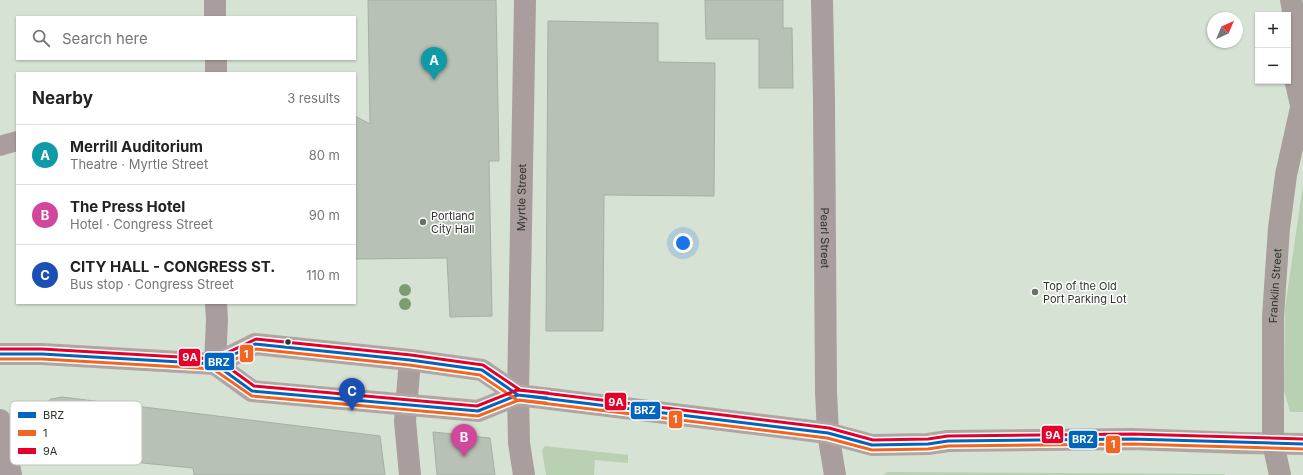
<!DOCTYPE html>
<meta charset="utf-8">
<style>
body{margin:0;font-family:Inter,sans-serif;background:#f2f2f2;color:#222}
.controls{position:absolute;right:12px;top:12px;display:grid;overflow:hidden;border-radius:0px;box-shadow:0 1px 3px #0004}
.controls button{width:36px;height:36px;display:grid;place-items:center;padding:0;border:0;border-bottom:1px solid #e0e0e0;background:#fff;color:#222;font:20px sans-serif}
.compass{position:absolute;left:1207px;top:12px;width:36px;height:36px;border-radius:50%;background:#fff;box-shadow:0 1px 3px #0004;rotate:44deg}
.you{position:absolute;left:683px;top:243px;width:14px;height:14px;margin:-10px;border:3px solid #fff;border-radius:50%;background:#1a73e8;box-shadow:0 0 0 6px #1a73e833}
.badge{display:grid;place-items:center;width:26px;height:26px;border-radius:50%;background:#687265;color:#fff;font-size:13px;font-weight:700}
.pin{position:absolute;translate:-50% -33px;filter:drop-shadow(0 1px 2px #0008)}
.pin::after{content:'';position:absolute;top:21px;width:14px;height:12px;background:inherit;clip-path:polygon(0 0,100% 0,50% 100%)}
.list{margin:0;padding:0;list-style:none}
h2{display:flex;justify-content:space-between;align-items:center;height:52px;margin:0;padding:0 16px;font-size:17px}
h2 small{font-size:13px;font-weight:400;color:#767676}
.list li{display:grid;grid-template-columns:26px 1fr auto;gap:12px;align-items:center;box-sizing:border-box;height:60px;padding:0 16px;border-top:1px solid #e0e0e0}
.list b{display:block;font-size:15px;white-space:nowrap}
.list p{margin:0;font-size:13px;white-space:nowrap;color:#767676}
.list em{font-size:13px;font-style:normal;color:#767676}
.icon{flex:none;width:22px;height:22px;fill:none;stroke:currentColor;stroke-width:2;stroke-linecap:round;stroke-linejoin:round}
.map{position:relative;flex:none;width:1303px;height:475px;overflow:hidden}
.search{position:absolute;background:#fff;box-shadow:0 1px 3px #0004;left:16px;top:16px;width:340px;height:44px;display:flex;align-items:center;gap:10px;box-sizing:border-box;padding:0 14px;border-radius:0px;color:#767676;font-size:15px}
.panel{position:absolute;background:#fff;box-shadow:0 1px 3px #0004;left:16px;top:72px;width:340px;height:232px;border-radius:0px}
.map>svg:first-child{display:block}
.green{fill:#bad0b3}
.building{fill:#b8c1b5;stroke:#a6afa4}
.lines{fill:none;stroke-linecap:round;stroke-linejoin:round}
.pedestrian{stroke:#aa9d9d;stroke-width:20}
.minor{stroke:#aa9d9d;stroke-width:22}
.tertiary{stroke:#aa9d9d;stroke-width:22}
.secondary{stroke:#afa6a3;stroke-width:22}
.primary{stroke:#a89e9c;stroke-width:22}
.bus-1-casing{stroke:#fff;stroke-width:6}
.bus-2-casing{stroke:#fff;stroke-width:6}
.bus-3-casing{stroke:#fff;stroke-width:6}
.bus-1{stroke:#0065bd;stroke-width:3}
.bus-2{stroke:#f26522;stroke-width:3}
.bus-3{stroke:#e4002b;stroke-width:3}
.tree{fill:#7c9d71}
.poi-dot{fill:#687265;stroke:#fff;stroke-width:1.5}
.bus-dot{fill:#2d352a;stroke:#fff;stroke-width:1.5}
.labels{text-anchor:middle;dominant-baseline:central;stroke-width:3;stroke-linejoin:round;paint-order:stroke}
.street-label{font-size:11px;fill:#2d352a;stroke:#fff}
.poi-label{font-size:11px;fill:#2d352a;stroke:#fff;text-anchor:start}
.key{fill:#fff;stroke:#c0c2bf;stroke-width:1}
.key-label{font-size:11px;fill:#2d352a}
.line-badge{stroke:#fff;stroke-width:1.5}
.badge-label{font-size:11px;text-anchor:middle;font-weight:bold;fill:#fff}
</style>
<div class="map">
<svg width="1303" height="475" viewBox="0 0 1303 475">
<rect width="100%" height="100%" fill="#d6e2d3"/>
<!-- green -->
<path class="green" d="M1303,185V412H1290L1284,390L1285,308Z
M545,446L628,455V463L595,460L594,475H546L542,450Z
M887,472L1224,474L1226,475H883Z"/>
<!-- building -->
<path class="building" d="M368,0H496L499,161H489L492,316L450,317L447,258L355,259V116L370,124Z
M705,0H783V28H792L793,88H759V39H706Z
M548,21L658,23V62L715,63L714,196L604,195L603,331H546Z
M62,397L380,436L385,475H194L193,468L41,453L37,415L42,406L51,399Z
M433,432L490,438L495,475H437Z"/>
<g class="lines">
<!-- pedestrian -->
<path class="pedestrian" d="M0,146L17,141"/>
<!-- minor -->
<g class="minor">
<path d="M215,0V17"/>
<path d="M216,59V73"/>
<path d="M410,360L405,421L410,475"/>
<path d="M215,364L217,320L216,303"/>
<path d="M0,420L11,475"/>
<path id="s1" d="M524,475L519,443L518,395L525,0"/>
</g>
<!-- tertiary -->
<path class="tertiary" id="s2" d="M822,0L824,100L826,392L828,433L835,475"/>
<!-- secondary -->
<path class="secondary" d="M0,354H42L215,364L255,344L410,360L482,370L518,395L828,433L872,445L928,444L948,441L1132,439L1240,443L1303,444
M215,364L252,391L478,411L518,395"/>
<!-- primary -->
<g class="primary">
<path d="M1291,0L1293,10V70L1301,105"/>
<path id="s3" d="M1280,475L1273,443V317L1279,228L1286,175L1303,99"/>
</g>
<!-- bus-1 casing -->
<g class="bus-1-casing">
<path id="bus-1" d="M0,354H42L215,364L255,344L410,360L482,370L518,395L828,433L872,445L928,444L948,441L1132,439L1303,444
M184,362L215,364L252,391L478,411L518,395L547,398"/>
</g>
<!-- bus-2 casing -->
<g class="bus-2-casing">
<path id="bus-2" d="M0,359H42L215,369L256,349L409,365L480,375L517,400L827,438L872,450L928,449L948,446L1132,444L1303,449
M184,367L213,369L252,396L478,416L519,400L546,403"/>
</g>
<!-- bus-3 casing -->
<g class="bus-3-casing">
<path id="bus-3" d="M0,349H42L214,359L256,339L411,355L483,365L520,390L829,428L873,440L928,439L948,436L1132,434L1303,439
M184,357L217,359L254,386L477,406L517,390L548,393"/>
</g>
<!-- bus-1 -->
<use href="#bus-1" class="bus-1"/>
<!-- bus-2 -->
<use href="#bus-2" class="bus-2"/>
<!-- bus-3 -->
<use href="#bus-3" class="bus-3"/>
</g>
<!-- trees -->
<g class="tree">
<circle cx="405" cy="290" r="6"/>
<circle cx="405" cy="304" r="6"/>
</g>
<!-- markers -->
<g class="poi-dot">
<circle cx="423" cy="222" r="4"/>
<circle cx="1035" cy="292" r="4"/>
</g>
<circle class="bus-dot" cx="288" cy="342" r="3.5"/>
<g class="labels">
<!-- street labels -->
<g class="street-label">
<text stroke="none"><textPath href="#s1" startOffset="278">Myrtle Street</textPath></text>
<text stroke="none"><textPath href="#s2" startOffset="238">Pearl Street</textPath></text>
<text stroke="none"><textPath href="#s3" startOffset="190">Franklin Street</textPath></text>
</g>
<!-- poi labels -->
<g class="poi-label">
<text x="431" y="216">Portland<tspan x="431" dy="13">City Hall</tspan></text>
<text x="1043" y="286">Top of the Old<tspan x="1043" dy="13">Port Parking Lot</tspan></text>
</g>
</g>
<!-- legend -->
<rect x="10" y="401" width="132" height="64" rx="6" class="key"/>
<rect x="18" y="412" width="18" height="6" fill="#0065bd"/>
<rect x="18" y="430" width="18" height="6" fill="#f26522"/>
<rect x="18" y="448" width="18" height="6" fill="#e4002b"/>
<g class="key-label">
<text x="43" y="419">BRZ</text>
<text x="43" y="437">1</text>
<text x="43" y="455">9A</text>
</g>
<g class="line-badge">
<rect x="239" y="344" width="15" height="19" rx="4" fill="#f26522"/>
<rect x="178" y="348" width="23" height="19" rx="4" fill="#e4002b"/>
<rect x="204" y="352" width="31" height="19" rx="4" fill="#0065bd"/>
<rect x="604" y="392" width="23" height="19" rx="4" fill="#e4002b"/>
<rect x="630" y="401" width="31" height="19" rx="4" fill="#0065bd"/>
<rect x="668" y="410" width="15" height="19" rx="4" fill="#f26522"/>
<rect x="1041" y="425" width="23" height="19" rx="4" fill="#e4002b"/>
<rect x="1068" y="430" width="30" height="19" rx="4" fill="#0065bd"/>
<rect x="1105" y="435" width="16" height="19" rx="4" fill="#f26522"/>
</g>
<g class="badge-label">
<text x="246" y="358">1</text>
<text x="190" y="361">9A</text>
<text x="219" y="366">BRZ</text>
<text x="616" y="406">9A</text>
<text x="645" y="414">BRZ</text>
<text x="675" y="423">1</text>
<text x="1053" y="439">9A</text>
<text x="1083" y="443">BRZ</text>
<text x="1113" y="448">1</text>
</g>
</svg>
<div class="controls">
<button>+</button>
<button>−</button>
</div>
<svg class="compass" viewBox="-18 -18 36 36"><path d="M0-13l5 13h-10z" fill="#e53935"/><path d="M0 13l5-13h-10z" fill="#767676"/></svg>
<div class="you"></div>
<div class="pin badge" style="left:434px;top:80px;background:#0f9aa8">A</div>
<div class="pin badge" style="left:464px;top:457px;background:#d1479c">B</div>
<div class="pin badge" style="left:352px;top:411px;background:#1a4fb4">C</div>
<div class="search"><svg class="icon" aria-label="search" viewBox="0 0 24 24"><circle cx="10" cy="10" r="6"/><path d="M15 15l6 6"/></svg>Search here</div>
<section class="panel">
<h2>Nearby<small>3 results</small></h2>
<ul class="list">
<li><span class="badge" style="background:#0f9aa8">A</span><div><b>Merrill Auditorium</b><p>Theatre · Myrtle Street</p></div><em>80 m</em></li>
<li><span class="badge" style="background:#d1479c">B</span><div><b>The Press Hotel</b><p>Hotel · Congress Street</p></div><em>90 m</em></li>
<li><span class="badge" style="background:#1a4fb4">C</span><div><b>CITY HALL - CONGRESS ST.</b><p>Bus stop · Congress Street</p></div><em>110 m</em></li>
</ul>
</section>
</div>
